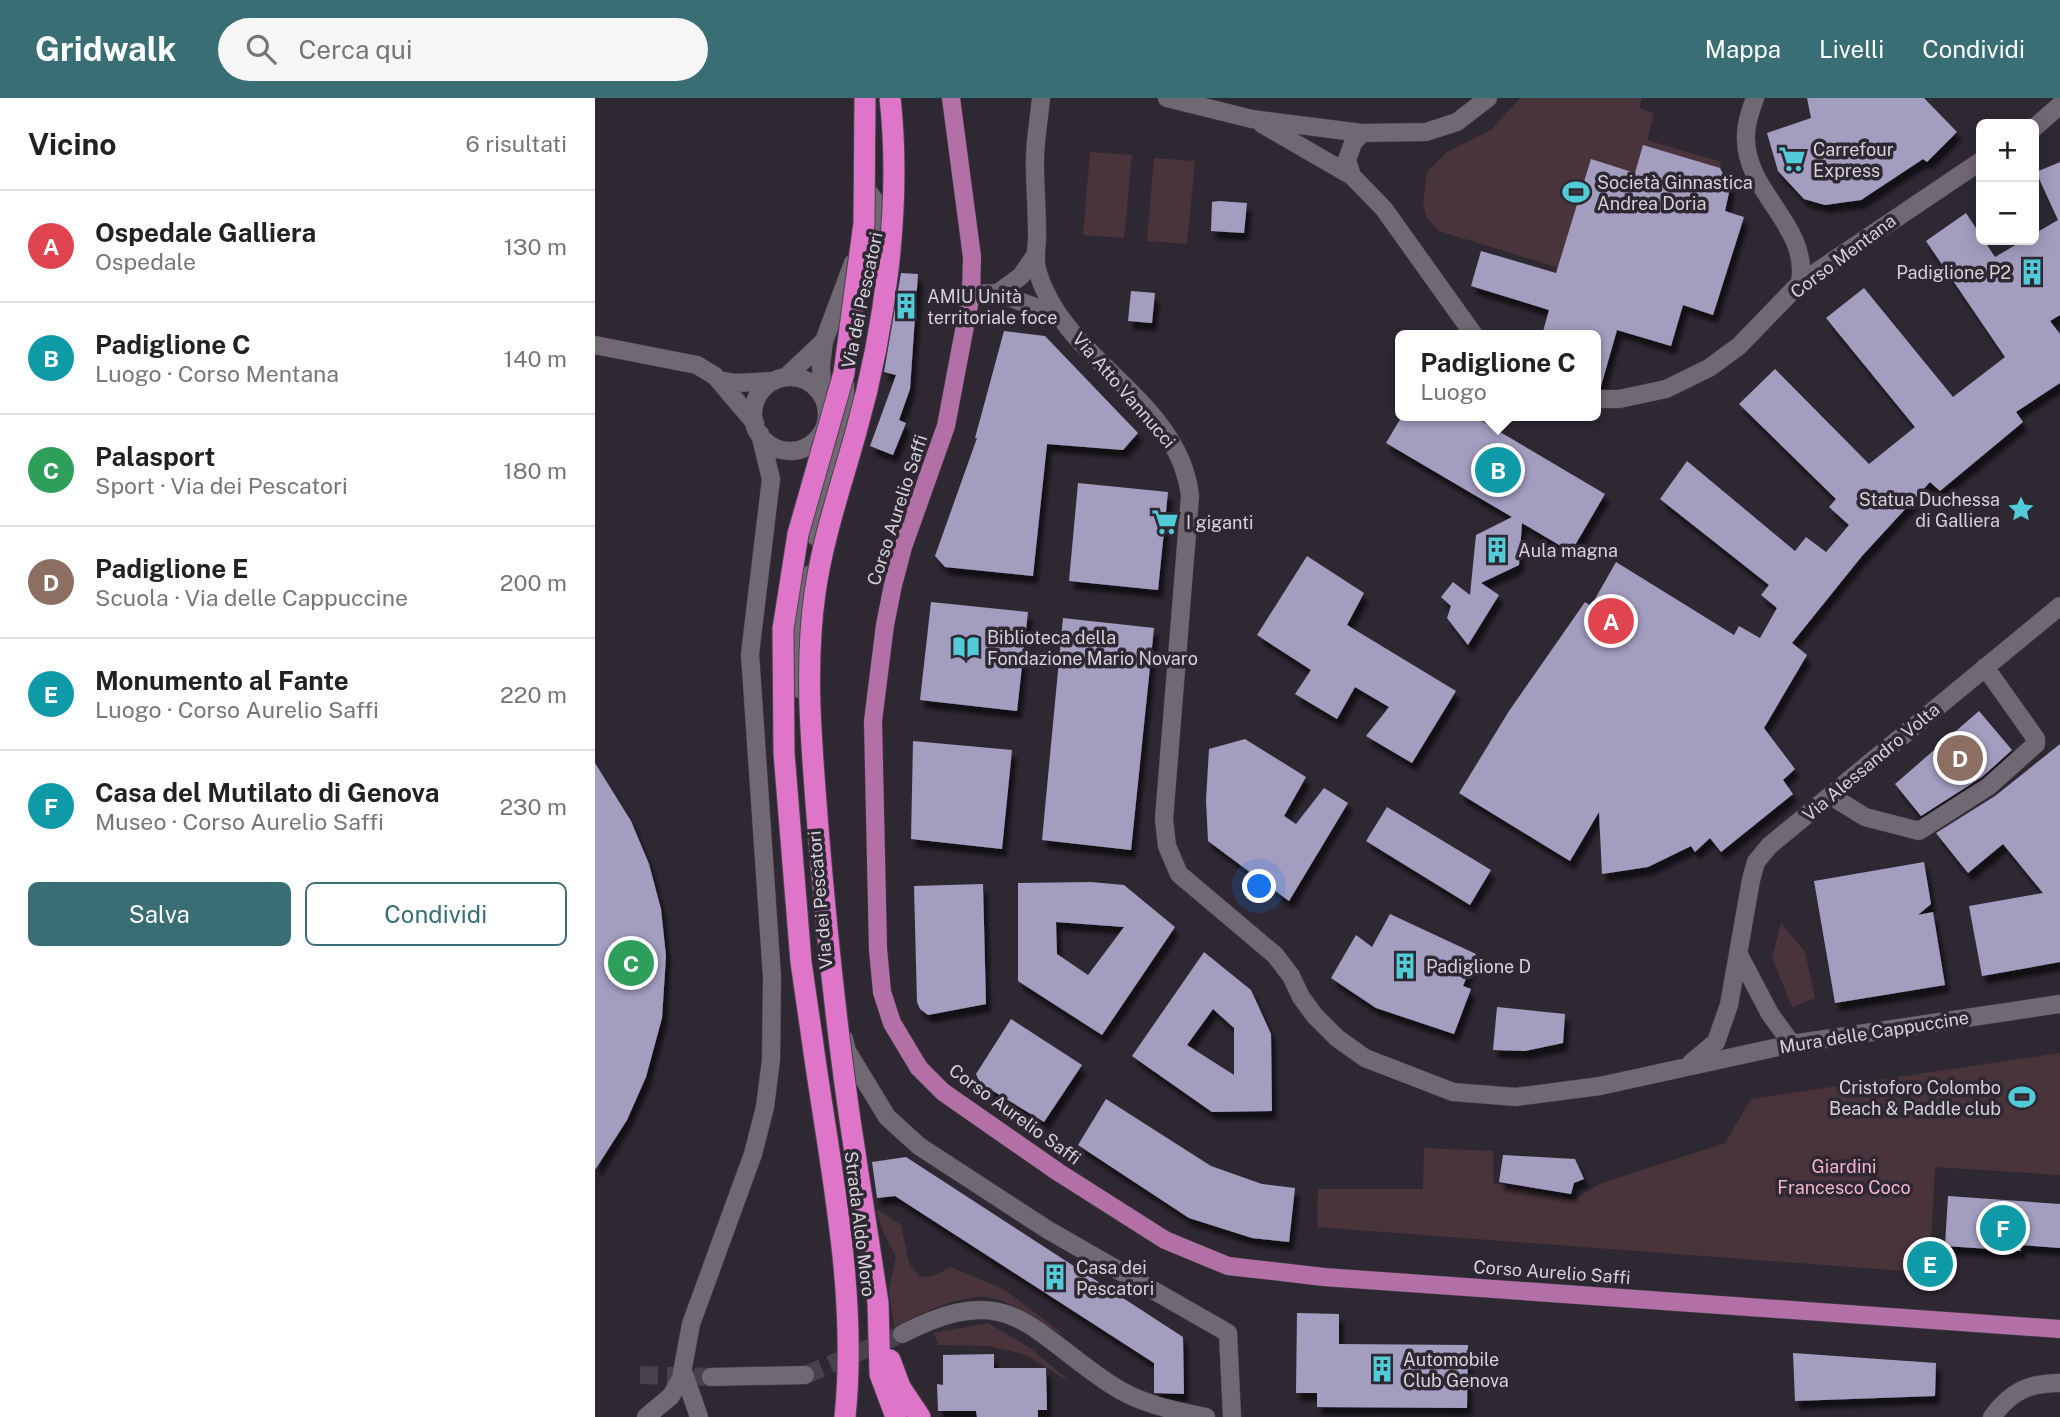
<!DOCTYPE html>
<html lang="it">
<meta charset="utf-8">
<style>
body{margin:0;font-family:"Public Sans",sans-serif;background:#f6f6f6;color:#222}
.controls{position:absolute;right:21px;top:21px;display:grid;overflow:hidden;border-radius:10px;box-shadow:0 4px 18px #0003}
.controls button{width:63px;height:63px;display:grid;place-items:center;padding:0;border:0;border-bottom:2px solid #e0e0e0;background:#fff;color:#222;font:35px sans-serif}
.you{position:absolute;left:665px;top:789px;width:24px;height:24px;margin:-18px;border:5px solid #fff;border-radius:50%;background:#1a73e8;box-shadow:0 0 0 10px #1a73e833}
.badge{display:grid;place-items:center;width:46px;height:46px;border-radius:50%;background:#386e74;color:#fff;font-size:23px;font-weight:700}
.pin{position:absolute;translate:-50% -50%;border:4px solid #fff;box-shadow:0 2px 7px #0006}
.popup{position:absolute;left:800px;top:232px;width:206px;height:91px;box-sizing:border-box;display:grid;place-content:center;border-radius:10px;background:#fff;filter:drop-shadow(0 2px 5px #0005);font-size:23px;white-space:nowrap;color:#767676}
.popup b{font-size:26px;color:#222}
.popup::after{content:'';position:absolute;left:50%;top:100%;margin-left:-14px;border:14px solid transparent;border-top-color:#fff}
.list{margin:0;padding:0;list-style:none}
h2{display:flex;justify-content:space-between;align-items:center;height:91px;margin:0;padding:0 28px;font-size:30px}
h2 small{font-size:23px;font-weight:400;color:#767676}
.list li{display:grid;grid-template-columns:46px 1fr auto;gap:21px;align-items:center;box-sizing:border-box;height:112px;padding:0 28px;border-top:2px solid #e0e0e0}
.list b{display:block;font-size:26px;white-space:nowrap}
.list p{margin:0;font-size:23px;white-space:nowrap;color:#767676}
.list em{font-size:23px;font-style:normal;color:#767676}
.actions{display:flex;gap:14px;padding:21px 28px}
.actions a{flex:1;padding:16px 0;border:2px solid #386e74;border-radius:10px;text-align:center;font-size:24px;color:#386e74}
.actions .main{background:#386e74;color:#fff}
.icon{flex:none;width:38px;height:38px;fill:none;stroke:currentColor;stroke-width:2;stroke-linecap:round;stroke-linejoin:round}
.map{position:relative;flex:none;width:1465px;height:1319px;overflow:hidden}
header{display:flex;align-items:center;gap:42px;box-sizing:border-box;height:98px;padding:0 35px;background:#386e74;color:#fff}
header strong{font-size:33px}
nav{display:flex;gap:38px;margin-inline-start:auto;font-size:24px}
.search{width:490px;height:63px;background:#f6f6f6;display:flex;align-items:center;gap:18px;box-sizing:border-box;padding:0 24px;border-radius:38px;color:#767676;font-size:26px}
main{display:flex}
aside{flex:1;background:#fff}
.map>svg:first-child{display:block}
.green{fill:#49343b}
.building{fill:#a39dc0;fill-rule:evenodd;filter:url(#shadow)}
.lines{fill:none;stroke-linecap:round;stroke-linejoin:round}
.minor-tunnel{stroke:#47424b;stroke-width:18;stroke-dasharray:18 9;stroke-linecap:butt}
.minor-casing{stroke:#48434b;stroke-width:19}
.major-casing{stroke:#48434b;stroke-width:19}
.highway-casing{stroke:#48434b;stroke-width:23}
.minor{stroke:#706974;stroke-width:18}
.major{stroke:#b270a7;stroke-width:18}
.highway{stroke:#de75c9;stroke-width:21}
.highway-bridge-casing{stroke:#48434b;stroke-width:23;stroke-linecap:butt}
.highway-bridge{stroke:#de75c9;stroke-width:21}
.labels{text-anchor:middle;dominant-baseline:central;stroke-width:7;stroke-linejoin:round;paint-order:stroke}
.poi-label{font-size:18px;fill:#d6d2d8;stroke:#2e2832;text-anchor:start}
.street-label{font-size:18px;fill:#d6d2d8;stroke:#2e2832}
.park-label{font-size:18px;fill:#f4b3ca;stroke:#2e2832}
</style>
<header>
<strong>Gridwalk</strong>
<div class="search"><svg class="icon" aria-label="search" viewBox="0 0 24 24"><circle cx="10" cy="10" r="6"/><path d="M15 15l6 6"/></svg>Cerca qui</div>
<nav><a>Mappa</a><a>Livelli</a><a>Condividi</a></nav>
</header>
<main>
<aside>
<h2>Vicino<small>6 risultati</small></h2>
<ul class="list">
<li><span class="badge" style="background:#e0444e">A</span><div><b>Ospedale Galliera</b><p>Ospedale</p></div><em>130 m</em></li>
<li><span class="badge" style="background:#0f9aa8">B</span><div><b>Padiglione C</b><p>Luogo · Corso Mentana</p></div><em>140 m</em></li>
<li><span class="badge" style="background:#2e9e5b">C</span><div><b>Palasport</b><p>Sport · Via dei Pescatori</p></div><em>180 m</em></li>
<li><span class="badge" style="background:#8d6e63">D</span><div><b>Padiglione E</b><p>Scuola · Via delle Cappuccine</p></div><em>200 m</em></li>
<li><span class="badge" style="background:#0f9aa8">E</span><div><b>Monumento al Fante</b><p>Luogo · Corso Aurelio Saffi</p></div><em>220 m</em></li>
<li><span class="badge" style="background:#0f9aa8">F</span><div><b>Casa del Mutilato di Genova</b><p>Museo · Corso Aurelio Saffi</p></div><em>230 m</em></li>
</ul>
<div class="actions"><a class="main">Salva</a><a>Condividi</a></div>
</aside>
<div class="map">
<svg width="1465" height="1319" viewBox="0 0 1465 1319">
<defs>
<filter id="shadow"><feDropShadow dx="4.5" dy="8" stdDeviation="2" flood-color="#0009"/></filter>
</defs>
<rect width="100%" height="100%" fill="#2e2832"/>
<!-- green -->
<path class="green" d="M925,0H1047L1044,10L1059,15L1052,42L1126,64L1125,70L1135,90L1058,191L958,168L844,133L832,120L828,106L832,74L852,54L896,32Z
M495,54L537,57L529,140L488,137Z
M559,60L600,63L592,146L552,143Z
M1186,825L1210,854L1220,900L1197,909L1177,860Z
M1465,955V1077L1340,1069L1336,1146L1324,1145L1323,1174L722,1129L723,1091H828L829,1050L898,1053V1085L980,1101L1004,1086L1130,1045L1156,1001Z
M281,1111L306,1127L314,1165L325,1179L338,1178L356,1169L410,1192L471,1238C449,1227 422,1207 398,1200C370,1193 323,1217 299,1229L294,1192L301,1159L288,1134Z
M393,1225L435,1250L477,1285L429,1256L393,1248L343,1247L339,1235Z"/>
<!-- building -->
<path class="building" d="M1212,0H1329L1362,34L1332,64L1328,61L1266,102L1230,107L1209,101L1183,73L1172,35L1216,20Z
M1048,47L1125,70L1135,90L1130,113L1149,119L1118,217L1088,207L1076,248L1022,232L1006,288L1001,287V237H947L954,212L876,188L886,153L961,175L996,61L1040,75Z
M1465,64V217L1455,223L1465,236V285L1421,314L1428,324L1345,393L1335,384L1267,458L1197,545L1212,557L1169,630L1200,671L1188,682L1198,696L1126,754L1115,740L1100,754L1096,748L1053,769L1007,776L1004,714L975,763L864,695L914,613L990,504L996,508L1021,464L1139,537L1144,528L1165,540L1182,510L1166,497L1174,487L1065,401L1092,363L1200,453L1211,439L1231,454L1254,427L1234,409L1241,401L1144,306L1180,271L1274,366L1320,329L1231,220L1269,190L1358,299L1410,259L1331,143L1371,115L1400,159L1429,142H1439V136L1463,122L1441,74Z
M624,103L652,105L649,135L616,133L617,104Z
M306,175L323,176L315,291L304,322L311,325L298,357L275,348L301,277L289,274Z
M536,193L560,195L557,225L533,223Z
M409,233L450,238L543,335L528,352L452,346L438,478L350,469L340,458L382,340H380Z
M807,318H878L1010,396L976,454L927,425L924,467L886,485L904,497L873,547L852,520L856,508L846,499L858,484L875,497L881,437L917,419L791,345Z
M483,385L573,394L563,492L474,483Z
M712,458L769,495L752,527L861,593L817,665L771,638L794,609L760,589L742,621L700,596L716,572L662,537Z
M336,504L433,514L422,613L325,602Z
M468,520L559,530L536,752L447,742Z
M1384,613L1417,652L1387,679L1326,718L1300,686Z
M650,641L711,679L689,718L701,726L729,690L753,705L694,803L613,743L611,702L614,651Z
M318,643L417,652L407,751L316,741Z
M1465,646V864L1387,878L1374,808L1448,795L1408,746L1373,775L1341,735L1400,698Z
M0,665L36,723L54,766L66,811L71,858L67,920L51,979L32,1022L0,1072Z
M792,709L896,772L875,807L771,743Z
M1329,764L1336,806L1323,817L1338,814L1350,887L1240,905L1219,783Z
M496,784L529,787L580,829L507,937L423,883V785ZM461,824L529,829L493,877L462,856Z
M388,786L391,906L333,917L325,911L322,904L319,788Z
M795,816L881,856L868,888L876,891L859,936L781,910L736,880L761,837L777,849Z
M609,854L656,892L676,936L677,1013L617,1014L537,958ZM618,911L639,930V977L592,947Z
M902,909L970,916L968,945L930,953L898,952Z
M416,921L487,967L449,1024L385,985L381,976Z
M511,1001L616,1068L667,1086L700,1090L694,1144L657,1140L594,1120L483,1047Z
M908,1057L980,1061L989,1081L979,1085L976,1096L904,1084Z
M311,1059L588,1239L589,1296L559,1295V1265L300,1098L282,1100L277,1064Z
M1353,1098L1465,1106V1150L1426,1147V1153L1350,1148Z
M702,1215L744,1216V1246L873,1247L872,1310L722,1309V1295H701Z
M1198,1255L1341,1265L1340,1298L1200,1303Z
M399,1256V1270H451L452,1312H443V1319H382L381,1313H343L342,1286L348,1287V1257Z"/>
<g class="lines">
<!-- minor-tunnel -->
<path class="minor-tunnel" d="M45,1277L116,1279
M210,1277L307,1236"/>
<!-- minor casing -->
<g class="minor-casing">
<path id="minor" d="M446,0C444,23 439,46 440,69C440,90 442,111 442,133C443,147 438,160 443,175C470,264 584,301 595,398L569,721L572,748L584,776L680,857L696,878L706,899L720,918L742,940L770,960L858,994L921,999L1005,988L1197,946L1465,906
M572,0L657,21L767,35L831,34L862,24L893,0
M1160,0C1155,14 1150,28 1151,42C1152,96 1215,128 1205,185
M667,26L757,78L789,111L879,237
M1439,30L1465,7
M757,78L752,62L758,45L767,35
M268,190L284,121V109L275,96
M403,195L426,178L439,159
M376,196L403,195L464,218
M0,247L102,267L120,278L160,325
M191,279L229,243L258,165
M158 316a37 37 0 1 1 74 0a37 37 0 1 1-74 0Z
M124,282L140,285L179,283
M227,298L226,267L229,243
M1001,301H1024L1071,291L1114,270L1144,248L1205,185L1386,63
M221,439L250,322V285
M205,591L203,530L214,477
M1236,698L1270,719L1324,733L1394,688L1441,646V641L1390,569
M1143,855L1175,916L1197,946
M249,941L252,953L292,1019L324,1048L453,1132L633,1235L637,1319
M1096,965L1121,944L1134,907L1156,782L1161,764L1174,748L1465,508
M307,1236C415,1181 431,1230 515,1286C545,1306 576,1312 611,1319
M88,1273L104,1319
M116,1279L210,1277
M51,1319L76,1298L86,1280L96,1226L158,1056L170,1009L176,962L177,879L155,556L176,381L165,336
M1397,1319C1416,1293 1434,1285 1465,1285"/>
</g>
<!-- major casing -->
<g class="major-casing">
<path id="major" d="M356,0L377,159L376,196L351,328L308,449L298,487L290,527L278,623L283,851L287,894L297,925L324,970L348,994L463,1074L570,1142L633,1168L729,1179L1465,1231"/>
</g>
<!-- highway casing -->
<g class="highway-casing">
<path id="highway" d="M217,940C234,1065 263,1192 250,1319
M260,1055L283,1205L285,1276L301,1319
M295,1262L305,1289L325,1319"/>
</g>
<!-- minor -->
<use href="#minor" class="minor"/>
<!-- major -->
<use href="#major" class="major"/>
<!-- highway -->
<use href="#highway" class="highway"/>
<!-- highway-bridge casing -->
<g class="highway-bridge-casing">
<path id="highway-bridge" d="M217,940L206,864L189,655L188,531L203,436L249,275L269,125L270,0
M260,1055C243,947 232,839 223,730C217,651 209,574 220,495C228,439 246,388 261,334C290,232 307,106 295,0"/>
</g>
<!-- highway-bridge -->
<use href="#highway-bridge" class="highway-bridge"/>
</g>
<!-- icons -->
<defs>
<g id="supermarket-bare" transform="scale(2.1)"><path d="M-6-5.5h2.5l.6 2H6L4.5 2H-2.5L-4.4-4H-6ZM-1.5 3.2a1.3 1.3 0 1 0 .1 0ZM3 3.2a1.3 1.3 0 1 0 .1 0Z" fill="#52cbd9" stroke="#2e2832" stroke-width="2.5" paint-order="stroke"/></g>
<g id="stadium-bare" transform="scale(2.1)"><path d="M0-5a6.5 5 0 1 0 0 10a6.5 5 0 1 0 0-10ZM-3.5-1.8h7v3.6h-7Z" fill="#52cbd9" stroke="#2e2832" stroke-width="2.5" paint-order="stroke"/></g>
<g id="building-bare" transform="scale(2.1)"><path d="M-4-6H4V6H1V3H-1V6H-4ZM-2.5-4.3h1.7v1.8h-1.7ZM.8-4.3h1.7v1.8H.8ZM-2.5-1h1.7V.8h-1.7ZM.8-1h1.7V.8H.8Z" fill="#52cbd9" stroke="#2e2832" stroke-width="2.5" paint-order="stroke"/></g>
<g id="sight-bare" transform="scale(2.1)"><path d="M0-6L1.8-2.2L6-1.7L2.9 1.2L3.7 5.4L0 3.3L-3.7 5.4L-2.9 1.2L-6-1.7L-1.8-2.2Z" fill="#52cbd9" stroke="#2e2832" stroke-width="2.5" paint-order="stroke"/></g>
<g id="library-bare" transform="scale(2.1)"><path d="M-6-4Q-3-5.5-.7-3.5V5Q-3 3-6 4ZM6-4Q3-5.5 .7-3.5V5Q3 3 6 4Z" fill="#52cbd9" stroke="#2e2832" stroke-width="2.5" paint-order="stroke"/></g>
</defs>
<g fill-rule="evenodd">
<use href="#supermarket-bare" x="1197" y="61"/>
<use href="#stadium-bare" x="981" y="94"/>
<use href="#building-bare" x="1437" y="174"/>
<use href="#building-bare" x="311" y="208"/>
<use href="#sight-bare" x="1426" y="411"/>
<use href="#supermarket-bare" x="570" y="424"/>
<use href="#building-bare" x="902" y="452"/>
<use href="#library-bare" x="371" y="549"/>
<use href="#building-bare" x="810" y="868"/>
<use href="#stadium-bare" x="1427" y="999"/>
<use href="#building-bare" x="460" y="1179"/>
<use href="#building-bare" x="787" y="1271"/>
</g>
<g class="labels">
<!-- poi labels -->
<g class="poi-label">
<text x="1218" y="51">Carrefour<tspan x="1218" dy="21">Express</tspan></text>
<text x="1002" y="84">Società Ginnastica<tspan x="1002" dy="21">Andrea Doria</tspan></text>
<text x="1416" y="174" text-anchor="end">Padiglione P2</text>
<text x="332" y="198">AMIU Unità<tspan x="332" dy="21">territoriale foce</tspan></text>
<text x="1405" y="401" text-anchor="end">Statua Duchessa<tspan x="1405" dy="21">di Galliera</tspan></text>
<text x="591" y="424">I giganti</text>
<text x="923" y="452">Aula magna</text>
<text x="392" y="539">Biblioteca della<tspan x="392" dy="21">Fondazione Mario Novaro</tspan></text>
<text x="831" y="868">Padiglione D</text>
<text x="1406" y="989" text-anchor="end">Cristoforo Colombo<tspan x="1406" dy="21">Beach &amp; Paddle club</tspan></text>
<text x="481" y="1169">Casa dei<tspan x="481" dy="21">Pescatori</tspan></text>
<text x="808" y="1261">Automobile<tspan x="808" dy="21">Club Genova</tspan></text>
</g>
<!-- street labels -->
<g class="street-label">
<text transform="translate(1248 158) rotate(-37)">Corso Mentana</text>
<text transform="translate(267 202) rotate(-78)">Via dei Pescatori</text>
<text transform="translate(529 292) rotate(49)">Via Atto Vannucci</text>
<text transform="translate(302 412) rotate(-72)">Corso Aurelio Saffi</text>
<text transform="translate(1276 664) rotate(-40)">Via Alessandro Volta</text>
<text transform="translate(225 802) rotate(-95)">Via dei Pescatori</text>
<text transform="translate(1279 934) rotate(-9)">Mura delle Cappuccine</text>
<text transform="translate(420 1016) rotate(36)">Corso Aurelio Saffi</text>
<text transform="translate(265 1126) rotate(83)">Strada Aldo Moro</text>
<text transform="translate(957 1174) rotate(4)">Corso Aurelio Saffi</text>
</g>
<!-- park labels -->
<g class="park-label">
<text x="1249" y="1068">Giardini<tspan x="1249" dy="21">Francesco Coco</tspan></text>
</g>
</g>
</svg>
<div class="controls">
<button>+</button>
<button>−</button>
</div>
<div class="you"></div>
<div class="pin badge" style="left:1016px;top:523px;background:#e0444e">A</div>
<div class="pin badge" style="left:903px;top:372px;background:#0f9aa8">B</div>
<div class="popup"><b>Padiglione C</b>Luogo</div>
<div class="pin badge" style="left:36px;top:865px;background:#2e9e5b">C</div>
<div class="pin badge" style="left:1365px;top:660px;background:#8d6e63">D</div>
<div class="pin badge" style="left:1335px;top:1166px;background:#0f9aa8">E</div>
<div class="pin badge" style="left:1408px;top:1130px;background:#0f9aa8">F</div>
</div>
</main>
